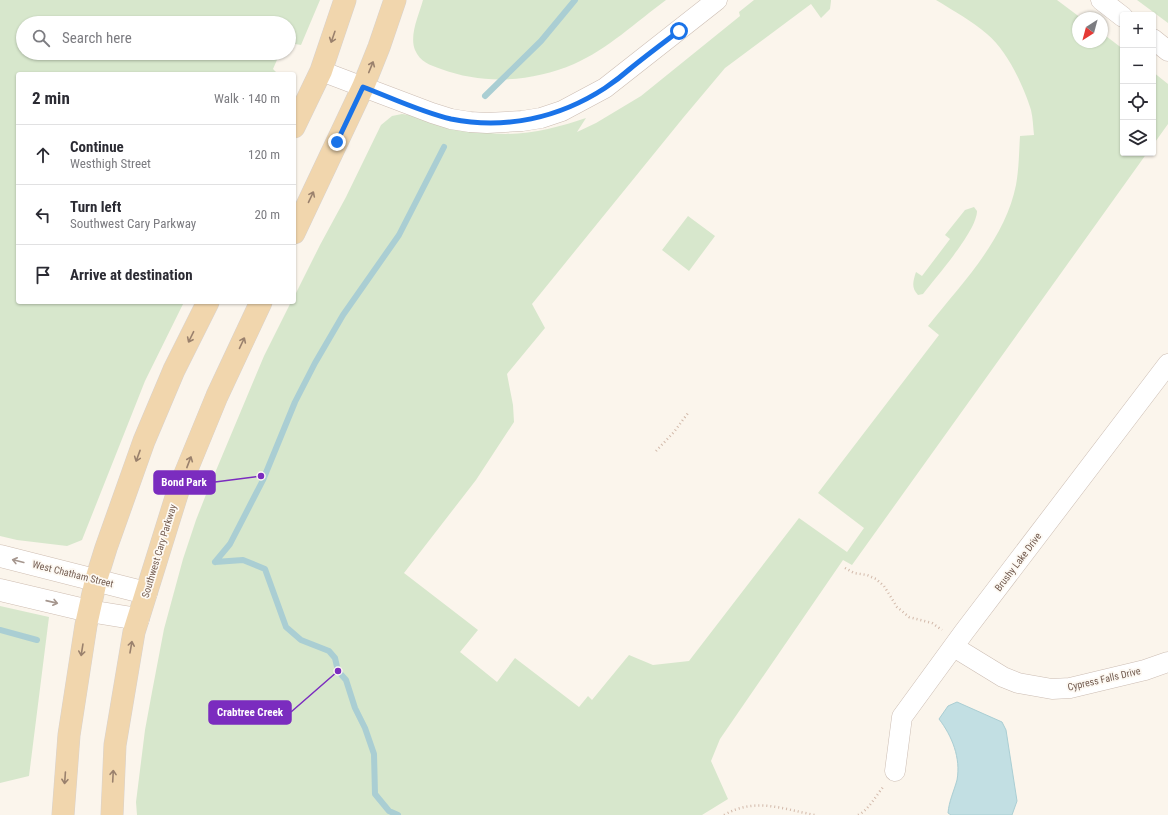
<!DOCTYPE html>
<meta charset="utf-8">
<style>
body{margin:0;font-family:"Roboto Condensed",sans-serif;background:#f7f7f7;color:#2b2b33}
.controls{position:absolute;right:12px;top:12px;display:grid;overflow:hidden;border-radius:4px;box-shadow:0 1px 3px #0004}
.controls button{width:36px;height:36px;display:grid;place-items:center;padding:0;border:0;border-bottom:1px solid #e1e1e2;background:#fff;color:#2b2b33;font:20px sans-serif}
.compass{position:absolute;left:1072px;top:12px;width:36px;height:36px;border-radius:50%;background:#fff;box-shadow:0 1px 3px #0004;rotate:216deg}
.stop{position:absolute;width:12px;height:12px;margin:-9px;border:3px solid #1a73e8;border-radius:50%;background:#fff}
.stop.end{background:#1a73e8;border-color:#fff;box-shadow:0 1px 4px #0008}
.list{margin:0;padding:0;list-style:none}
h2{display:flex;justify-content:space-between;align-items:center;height:52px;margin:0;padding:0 16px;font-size:17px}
h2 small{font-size:13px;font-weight:400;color:#7c7c81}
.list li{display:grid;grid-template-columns:26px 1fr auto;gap:12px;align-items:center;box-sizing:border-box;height:60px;padding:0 16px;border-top:1px solid #e1e1e2}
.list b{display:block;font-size:15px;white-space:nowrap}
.list p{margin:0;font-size:13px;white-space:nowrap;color:#7c7c81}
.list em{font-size:13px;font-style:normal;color:#7c7c81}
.icon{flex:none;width:22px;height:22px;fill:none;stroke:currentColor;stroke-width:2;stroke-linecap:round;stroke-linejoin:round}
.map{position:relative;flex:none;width:1168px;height:815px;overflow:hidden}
.search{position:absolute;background:#fff;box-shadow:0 1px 3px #0004;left:16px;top:16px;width:280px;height:44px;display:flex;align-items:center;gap:10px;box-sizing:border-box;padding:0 14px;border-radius:22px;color:#7c7c81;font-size:15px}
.panel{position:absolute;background:#fff;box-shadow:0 1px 3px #0004;left:16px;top:72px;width:280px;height:232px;border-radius:4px}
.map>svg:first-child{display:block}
.green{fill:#d7e7cc}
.water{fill:#c2dfe3;stroke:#aaced3}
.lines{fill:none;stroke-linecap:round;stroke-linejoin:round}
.stream{stroke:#aaced3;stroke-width:6}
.street-casing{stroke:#ccbdb3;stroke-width:21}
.secondary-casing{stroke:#cebdb1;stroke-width:23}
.primary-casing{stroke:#d8d2ce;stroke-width:23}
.path{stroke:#d2b9aa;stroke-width:2.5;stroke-dasharray:1 3;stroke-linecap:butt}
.street{stroke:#fff;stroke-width:20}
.secondary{stroke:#fff;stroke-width:22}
.primary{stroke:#f1d6ad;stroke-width:22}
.oneway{stroke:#9a816d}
.oneway2{stroke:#a5968e}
.route{stroke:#1a73e8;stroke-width:5}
.labels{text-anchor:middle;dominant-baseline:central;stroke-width:3.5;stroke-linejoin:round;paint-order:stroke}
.street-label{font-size:10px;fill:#745d51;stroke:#fdf9f3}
.leader{fill:none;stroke:#7b2cbf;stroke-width:1.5}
.callout-dot{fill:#7b2cbf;stroke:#fdf9f3;stroke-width:1.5}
.callout{fill:#7b2cbf;stroke:#7b2cbf;stroke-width:1.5}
.callout-label{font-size:11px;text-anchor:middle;font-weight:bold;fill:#fff}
</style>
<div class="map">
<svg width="1168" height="815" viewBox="0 0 1168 815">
<rect width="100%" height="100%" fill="#fbf5ec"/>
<!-- green -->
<path class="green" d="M0,0H320L301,45L289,43V23H23V53H280L273,69L278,74H18V302H184L145,381L82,540L67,546L17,540L0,536Z
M423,0H666C636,22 608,49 574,64C532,82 484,85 441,69C430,65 420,62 415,50C409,35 419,15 423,0Z
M754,0H831V1L830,9L821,18L811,4L725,68L683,118L532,304L545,328L507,374L513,405L514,422L476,480L404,573L478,630L460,652L497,682L515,658L579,707L588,696L592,700L629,655L653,665L689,661L799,518L847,552L864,528L818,493L939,335L928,326C962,283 1005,240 1016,185C1019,169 1019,152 1020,136L1034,135C1033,127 1033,118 1031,110C1024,87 1007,50 987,34C972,21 954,11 936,0H1057L1081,18H1078V42H1102V33L1123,49V153H1147L852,565L843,560L720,739L711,761L728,799L702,815H137L136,802L145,730L152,692L164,629L183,559L196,520L207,492L264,356L291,302H294V297L320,245L346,197L381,125L392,116L402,114C430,117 456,128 483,132C517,138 554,129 586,118L577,132L596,123L641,96L740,16L739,12Z
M1137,0H1168V23Z
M1153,72L1168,84V124L1153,145Z
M974,207L977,211C977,231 936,277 923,294L918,295C911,288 913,281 916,272L922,276L950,239L945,235L965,210Z
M688,216L715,236L689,271L662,250Z
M0,606L49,617L29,776L0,783Z"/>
<!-- water -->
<path class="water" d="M957,702L1002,722L1006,730L1017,801L1012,815H951L948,813C949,801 954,791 957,780C961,758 952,736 939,719L948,706Z"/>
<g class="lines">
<!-- stream -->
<path class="stream" d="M485,96L541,41L575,0
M215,562L230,544L263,480L295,402L315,363L343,315L399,235L444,147
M215,562L243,560L265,569L286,627L301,640L329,651L335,658L338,671L346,680L355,708L365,728L374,754L375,794L389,811L398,815
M0,630L37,640"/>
<!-- street casing -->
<g class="street-casing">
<path id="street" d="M1101,0L1123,17
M1153,39L1168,51
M321,71L432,113L451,119L470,122L487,123L522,121L541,118L562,111L605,88L717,0
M954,647L1003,677L1018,683L1052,689L1070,688L1145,670L1168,662
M895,771L902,717L964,632L1168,364"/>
</g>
<!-- secondary casing -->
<g class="secondary-casing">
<path id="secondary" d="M0,556L146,593
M0,590L89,611L138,619"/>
</g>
<!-- primary casing -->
<g class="primary-casing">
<path id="primary" d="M294,127L321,71L345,0
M294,233L363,87L379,47L395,0
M63,815L69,735L86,625L96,580L106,548L144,441L174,370L208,302
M112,815L115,745L134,632L178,491L217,396L261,302"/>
</g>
<!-- path -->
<path class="path" d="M656,451L674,432L688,413
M845,568L854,573L867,575L876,579L884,586L897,607L909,617L932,623L942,630
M724,815C755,797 782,809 815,815
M858,815C869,810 876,795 884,786"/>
<!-- street -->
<use href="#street" class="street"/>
<!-- secondary -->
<use href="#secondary" class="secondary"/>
<!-- primary -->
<use href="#primary" class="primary"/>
</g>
<!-- one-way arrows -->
<defs><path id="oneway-shaft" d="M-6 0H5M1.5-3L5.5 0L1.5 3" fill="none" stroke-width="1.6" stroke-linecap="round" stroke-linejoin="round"/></defs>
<g class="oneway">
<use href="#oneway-shaft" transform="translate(333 37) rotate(109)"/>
<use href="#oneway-shaft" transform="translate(371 67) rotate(-68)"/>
<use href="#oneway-shaft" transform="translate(311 197) rotate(-65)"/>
<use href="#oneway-shaft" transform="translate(191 337) rotate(116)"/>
<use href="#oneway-shaft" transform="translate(242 343) rotate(-65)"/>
<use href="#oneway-shaft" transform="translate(138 456) rotate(110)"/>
<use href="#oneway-shaft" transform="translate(189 462) rotate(-69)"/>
<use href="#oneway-shaft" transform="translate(131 647) rotate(-80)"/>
<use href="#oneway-shaft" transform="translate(82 650) rotate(99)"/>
<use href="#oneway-shaft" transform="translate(113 776) rotate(-87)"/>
<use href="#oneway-shaft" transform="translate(65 778) rotate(94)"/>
</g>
<g class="oneway2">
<use href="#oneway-shaft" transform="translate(18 561) rotate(-166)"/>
<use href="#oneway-shaft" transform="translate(52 602) rotate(13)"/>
</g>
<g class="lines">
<!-- route -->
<path class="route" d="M337,142L363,87C392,98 421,112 451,119C505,130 559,118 605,88C614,82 623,75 631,68C647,55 663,43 679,31"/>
</g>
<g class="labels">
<!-- street labels -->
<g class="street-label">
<text transform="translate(159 551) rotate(-73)">Southwest Cary Parkway</text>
<text transform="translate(1018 562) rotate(-53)">Brushy Lake Drive</text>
<text transform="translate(73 574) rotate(14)">West Chatham Street</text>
<text transform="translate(1104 679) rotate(-13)">Cypress Falls Drive</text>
</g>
</g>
<!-- callouts -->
<path class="leader" d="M261 476L215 482M338 671L291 712"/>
<g class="callout-dot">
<circle cx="261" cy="476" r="4"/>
<circle cx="338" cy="671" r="4"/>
</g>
<g class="callout">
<rect x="154" y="471" width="61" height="23" rx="4"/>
<rect x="209" y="701" width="82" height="23" rx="4"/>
</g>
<g class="callout-label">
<text x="184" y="486">Bond Park</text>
<text x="250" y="716">Crabtree Creek</text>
</g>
</svg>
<div class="controls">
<button>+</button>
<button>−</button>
<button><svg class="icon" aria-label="locate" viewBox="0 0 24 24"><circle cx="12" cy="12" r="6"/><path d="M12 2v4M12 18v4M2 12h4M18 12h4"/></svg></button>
<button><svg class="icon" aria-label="layers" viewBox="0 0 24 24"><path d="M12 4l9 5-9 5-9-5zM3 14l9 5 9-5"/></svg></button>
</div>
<svg class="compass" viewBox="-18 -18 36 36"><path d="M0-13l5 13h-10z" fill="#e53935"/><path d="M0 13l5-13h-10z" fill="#7c7c81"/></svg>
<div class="stop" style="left:679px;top:31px"></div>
<div class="stop end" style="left:337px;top:142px"></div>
<div class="search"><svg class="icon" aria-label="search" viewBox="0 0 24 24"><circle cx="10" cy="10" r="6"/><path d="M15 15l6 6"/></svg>Search here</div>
<section class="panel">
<h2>2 min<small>Walk · 140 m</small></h2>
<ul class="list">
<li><svg class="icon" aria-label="ahead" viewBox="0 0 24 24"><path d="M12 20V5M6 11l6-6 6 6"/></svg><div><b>Continue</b><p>Westhigh Street</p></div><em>120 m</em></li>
<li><svg class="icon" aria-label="left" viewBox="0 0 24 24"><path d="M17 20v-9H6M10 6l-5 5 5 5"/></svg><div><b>Turn left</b><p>Southwest Cary Parkway</p></div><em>20 m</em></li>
<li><svg class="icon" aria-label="arrive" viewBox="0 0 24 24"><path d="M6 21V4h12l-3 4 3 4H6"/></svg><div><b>Arrive at destination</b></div></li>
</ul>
</section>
</div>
